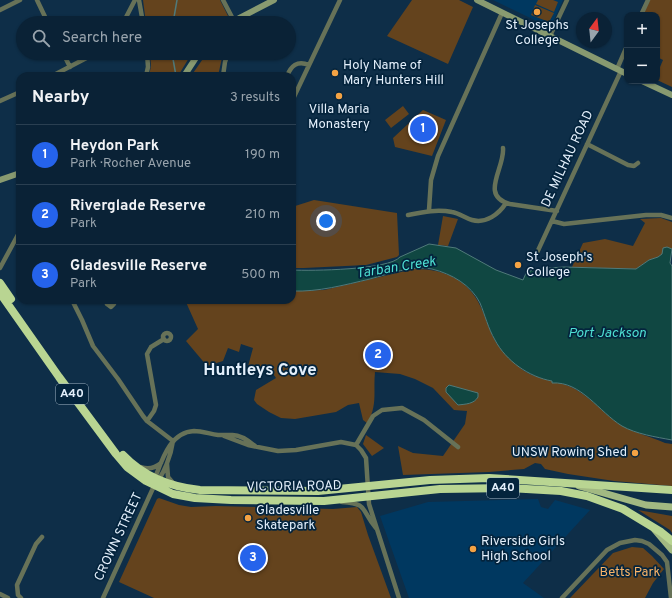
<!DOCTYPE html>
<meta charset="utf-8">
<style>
body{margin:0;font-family:Overpass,sans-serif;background:#182f42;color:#f1f3f6}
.controls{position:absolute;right:12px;top:12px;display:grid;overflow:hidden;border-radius:8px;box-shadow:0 1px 3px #0004}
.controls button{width:36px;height:36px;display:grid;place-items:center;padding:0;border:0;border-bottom:1px solid #2a3f51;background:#0a2236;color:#f1f3f6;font:20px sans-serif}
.compass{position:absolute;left:576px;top:12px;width:36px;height:36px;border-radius:50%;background:#0a2236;box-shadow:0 1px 3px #0004;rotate:15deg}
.you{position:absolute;left:326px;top:221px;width:14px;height:14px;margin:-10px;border:3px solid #fff;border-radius:50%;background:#1a73e8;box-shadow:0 0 0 6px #1a73e833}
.badge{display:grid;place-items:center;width:26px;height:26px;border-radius:50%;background:#2563eb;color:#fff;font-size:13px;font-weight:700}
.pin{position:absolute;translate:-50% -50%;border:2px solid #fff;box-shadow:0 1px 4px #0006}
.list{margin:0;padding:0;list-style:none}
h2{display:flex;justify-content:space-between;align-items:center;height:52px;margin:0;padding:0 16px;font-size:17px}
h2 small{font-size:13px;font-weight:400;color:#99a4ad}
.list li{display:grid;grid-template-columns:26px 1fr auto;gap:12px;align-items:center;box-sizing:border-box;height:60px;padding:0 16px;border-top:1px solid #2a3f51}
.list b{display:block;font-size:15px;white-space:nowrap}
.list p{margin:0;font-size:13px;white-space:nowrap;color:#99a4ad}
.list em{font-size:13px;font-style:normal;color:#99a4ad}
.icon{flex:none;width:22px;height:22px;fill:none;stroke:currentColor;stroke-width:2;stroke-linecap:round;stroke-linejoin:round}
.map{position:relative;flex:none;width:672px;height:598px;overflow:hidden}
.search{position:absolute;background:#0a2236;box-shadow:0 1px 3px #0004;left:16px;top:16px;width:280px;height:44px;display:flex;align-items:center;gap:10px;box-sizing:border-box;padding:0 14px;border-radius:22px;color:#99a4ad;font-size:15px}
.panel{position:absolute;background:#0a2236;box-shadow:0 1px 3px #0004;left:16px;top:72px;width:280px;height:232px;border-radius:12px}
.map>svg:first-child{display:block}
.built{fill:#003860}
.green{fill:#64431d}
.water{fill:#104742;stroke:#507a7a}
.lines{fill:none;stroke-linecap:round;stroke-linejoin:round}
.stream{stroke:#507a7a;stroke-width:1.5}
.street{stroke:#677258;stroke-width:4.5}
.secondary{stroke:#889a70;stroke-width:6}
.primary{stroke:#a2b982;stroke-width:7}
.highway{stroke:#b9d592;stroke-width:8}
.poi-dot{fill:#f4a344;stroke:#04243d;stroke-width:1.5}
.labels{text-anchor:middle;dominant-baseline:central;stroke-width:3.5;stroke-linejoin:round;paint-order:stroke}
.shield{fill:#04243d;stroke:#a1b3c3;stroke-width:1}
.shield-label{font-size:12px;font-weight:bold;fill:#e4f0fc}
.poi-label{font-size:13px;fill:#e4f0fc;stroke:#04243d;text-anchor:start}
.street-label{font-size:13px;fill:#e4f0fc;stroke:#04243d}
.park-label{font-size:13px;fill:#fab468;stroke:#04243d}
.water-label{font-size:14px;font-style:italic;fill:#4edfd2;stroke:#04243d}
.district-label{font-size:17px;font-weight:bold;fill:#e4f0fc;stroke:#04243d}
</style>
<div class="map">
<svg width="672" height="598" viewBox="0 0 672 598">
<rect width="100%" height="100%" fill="#0e2e48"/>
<!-- built -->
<path class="built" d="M493,0H563L551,26L549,27Z
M538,499L541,507L548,509L555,500L590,510L523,583L544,598H409L380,516L428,502Z"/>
<!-- green -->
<path class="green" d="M143,0H220L228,16V19L220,23H146Z
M412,0H459L473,7L448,64L387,36Z
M538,0H553L558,2L554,12L536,4Z
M650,0H672V87L657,80V74L663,60L657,57V15H643Z
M535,5L554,13L549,22L531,15Z
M150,53H192L178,76H149L151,66Z
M207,53H223L218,76H191Z
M403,106L409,114L391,128L385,120Z
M423,110L446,120L432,156L395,147L393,138Z
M314,200L397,213L399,255L397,257L366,265L304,268H292V207Z
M443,216L458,219L448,246L438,245Z
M661,218L672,222V250L658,257L649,260L636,269L572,267L583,243L605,239L633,246L645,223L640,219Z
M414,269C447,269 471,281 483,312C488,323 491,336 498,345C504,353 512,361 519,367C535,381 557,379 575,389C587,396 598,406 609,415C613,419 618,423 623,426C636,433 651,437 665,443L672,444V486L614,481L568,474L545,469L541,464L535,463L524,469L489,472L403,475L398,446L413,453L443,456L465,424L467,411L454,410L433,388L415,379L400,374L375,372C373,391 378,406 367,423L363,420L359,403L348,405L336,412L295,419L281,418L269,412L257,404L254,400L256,390L276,378L266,364L250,374L247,370L253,348L241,344L239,352L228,348L223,361L207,366L186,341L198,329L185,300H292V291L324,290Z
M366,435L384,448L372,456L363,444Z
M159,498L179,505L191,507L216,506L333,509L357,507L361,512L368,535L391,598H154L119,582L157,499Z
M638,510L672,516V533L670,530Z
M632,547L643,548L652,556L664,569L653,583L645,598H570L613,553Z"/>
<!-- water -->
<path class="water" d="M429,244L456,248L496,270L523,280L527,271H531L533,269L564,267L636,269L649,260L658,257L662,254L663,248L667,247L672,249L670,263L672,266V440C656,437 636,434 622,426C599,412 581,381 552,383V381C529,377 506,361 495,340C488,328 485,315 480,303C471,285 452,274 432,269C412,265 389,274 370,279C344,285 319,292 292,291V270C311,271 389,270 400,257Z
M449,385L478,393V397C474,404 466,404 458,405L446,392V388Z"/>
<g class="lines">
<!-- stream -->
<path class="stream" d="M173,23L177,0
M172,53L176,76"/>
<!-- street -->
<path class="street" d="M37,0L48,23
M139,0L143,23
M223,0L234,21
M0,10L20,0
M641,15L648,0
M240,17L242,23
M123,23L135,0
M550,36L567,0
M63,53L70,67
M617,69L627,46
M52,76L96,53
M146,76L148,67L147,53
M223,76L225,62L228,53
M287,76C291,66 297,60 309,65
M0,101L20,92
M292,101L340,0
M587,144L628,165L634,166L638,163
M503,148C505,168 479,196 510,204L557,211
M429,210L431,180L438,156L502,13
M408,215C423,212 437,209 452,212C459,213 465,218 472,220C486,224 499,214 506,203
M552,221L564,224L646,215H661L672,218
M535,257L621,71
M0,268L20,231
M72,300L82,320L93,346L118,379L143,416L147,421L173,441
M109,300L107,304L111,307L114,304L113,300
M163 337a4 4 0 1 1 8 0a4 4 0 1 1-8 0Z
M147,421L154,411L156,405L147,354L151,347L164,339
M224,436L248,445L278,451L296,450L341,442L356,445L361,450L366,458L369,504L399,598
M356,445L373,416L382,410L402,408L424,420L458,447
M167,464L168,477L173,483
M141,467C149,470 155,468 161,463
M155,478C162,460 170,432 194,431C202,431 210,434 218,435C223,435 226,435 231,435C240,434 248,440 255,446
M342,502C369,504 360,509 376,528
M0,594L8,598
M21,598L18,595L17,585L36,544L42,537
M103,598L154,486C164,474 171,456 173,441
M562,598L607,550L620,543L635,540L642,541L649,544L662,555L667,562L671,598"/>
<!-- secondary -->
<path class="secondary" d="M477,0L627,74
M230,23L274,0
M184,76L199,53
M642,81L672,95
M0,180L20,173"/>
<!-- primary -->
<path class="primary" d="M579,486L646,505L672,507
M655,530L672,550"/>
<!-- highway -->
<path class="highway" d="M0,283L11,299
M0,293L59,377L116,454L127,467L146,481L173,494L195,498L231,500L324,501L440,489L509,488L561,491L587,496L623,509L661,532L672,541
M123,455C143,476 171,487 200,490L318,491L430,480L489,478L672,490"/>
</g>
<!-- markers -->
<g class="poi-dot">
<circle cx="537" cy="12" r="4"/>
<circle cx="335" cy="73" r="4"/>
<circle cx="339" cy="96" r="4"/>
<circle cx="518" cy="265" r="4"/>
<circle cx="635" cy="453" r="4"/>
<circle cx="248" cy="518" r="4"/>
<circle cx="473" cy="549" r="4"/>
</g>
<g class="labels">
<!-- shield labels -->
<g class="shield">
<rect x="56" y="384" width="32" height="20" rx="3"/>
<rect x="487" y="478" width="32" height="20" rx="3"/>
</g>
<g class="shield-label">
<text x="72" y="394">A40</text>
<text x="503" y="488">A40</text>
</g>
<!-- poi labels -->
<g class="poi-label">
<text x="537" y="26" text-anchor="middle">St Josephs<tspan x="537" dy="15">College</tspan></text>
<text x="343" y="66">Holy Name of<tspan x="343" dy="15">Mary Hunters Hill</tspan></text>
<text x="339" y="110" text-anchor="middle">Villa Maria<tspan x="339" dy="15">Monastery</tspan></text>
<text x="526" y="258">St Joseph's<tspan x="526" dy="15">College</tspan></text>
<text x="627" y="453" text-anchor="end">UNSW Rowing Shed</text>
<text x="256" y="511">Gladesville<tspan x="256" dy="15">Skatepark</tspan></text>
<text x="481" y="542">Riverside Girls<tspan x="481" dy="15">High School</tspan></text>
</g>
<!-- street labels -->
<g class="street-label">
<text transform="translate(568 159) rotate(-65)">DE MILHAU ROAD</text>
<text transform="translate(294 487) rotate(-1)">VICTORIA ROAD</text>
<text transform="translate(119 537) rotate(-65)">CROWN STREET</text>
</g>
<!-- park labels -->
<g class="park-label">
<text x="630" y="573">Betts Park</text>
</g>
<!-- water labels -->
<g class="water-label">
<text transform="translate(396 268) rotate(-9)">Tarban Creek</text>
<text x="607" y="333">Port Jackson</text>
</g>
<!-- district labels -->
<g class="district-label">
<text x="260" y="371">Huntleys Cove</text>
</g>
</g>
</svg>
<div class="controls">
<button>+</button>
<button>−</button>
</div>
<svg class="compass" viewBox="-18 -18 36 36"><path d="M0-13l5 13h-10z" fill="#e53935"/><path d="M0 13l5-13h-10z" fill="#99a4ad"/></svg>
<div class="you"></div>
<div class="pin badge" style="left:423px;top:129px">1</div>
<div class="pin badge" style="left:378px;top:355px">2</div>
<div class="pin badge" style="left:253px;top:558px">3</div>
<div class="search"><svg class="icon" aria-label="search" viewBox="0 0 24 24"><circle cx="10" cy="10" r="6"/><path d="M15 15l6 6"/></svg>Search here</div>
<section class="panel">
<h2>Nearby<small>3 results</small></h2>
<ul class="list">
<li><span class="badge">1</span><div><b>Heydon Park</b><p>Park · Rocher Avenue</p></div><em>190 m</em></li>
<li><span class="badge">2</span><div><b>Riverglade Reserve</b><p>Park</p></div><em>210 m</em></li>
<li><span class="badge">3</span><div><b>Gladesville Reserve</b><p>Park</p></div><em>500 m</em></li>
</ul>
</section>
</div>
